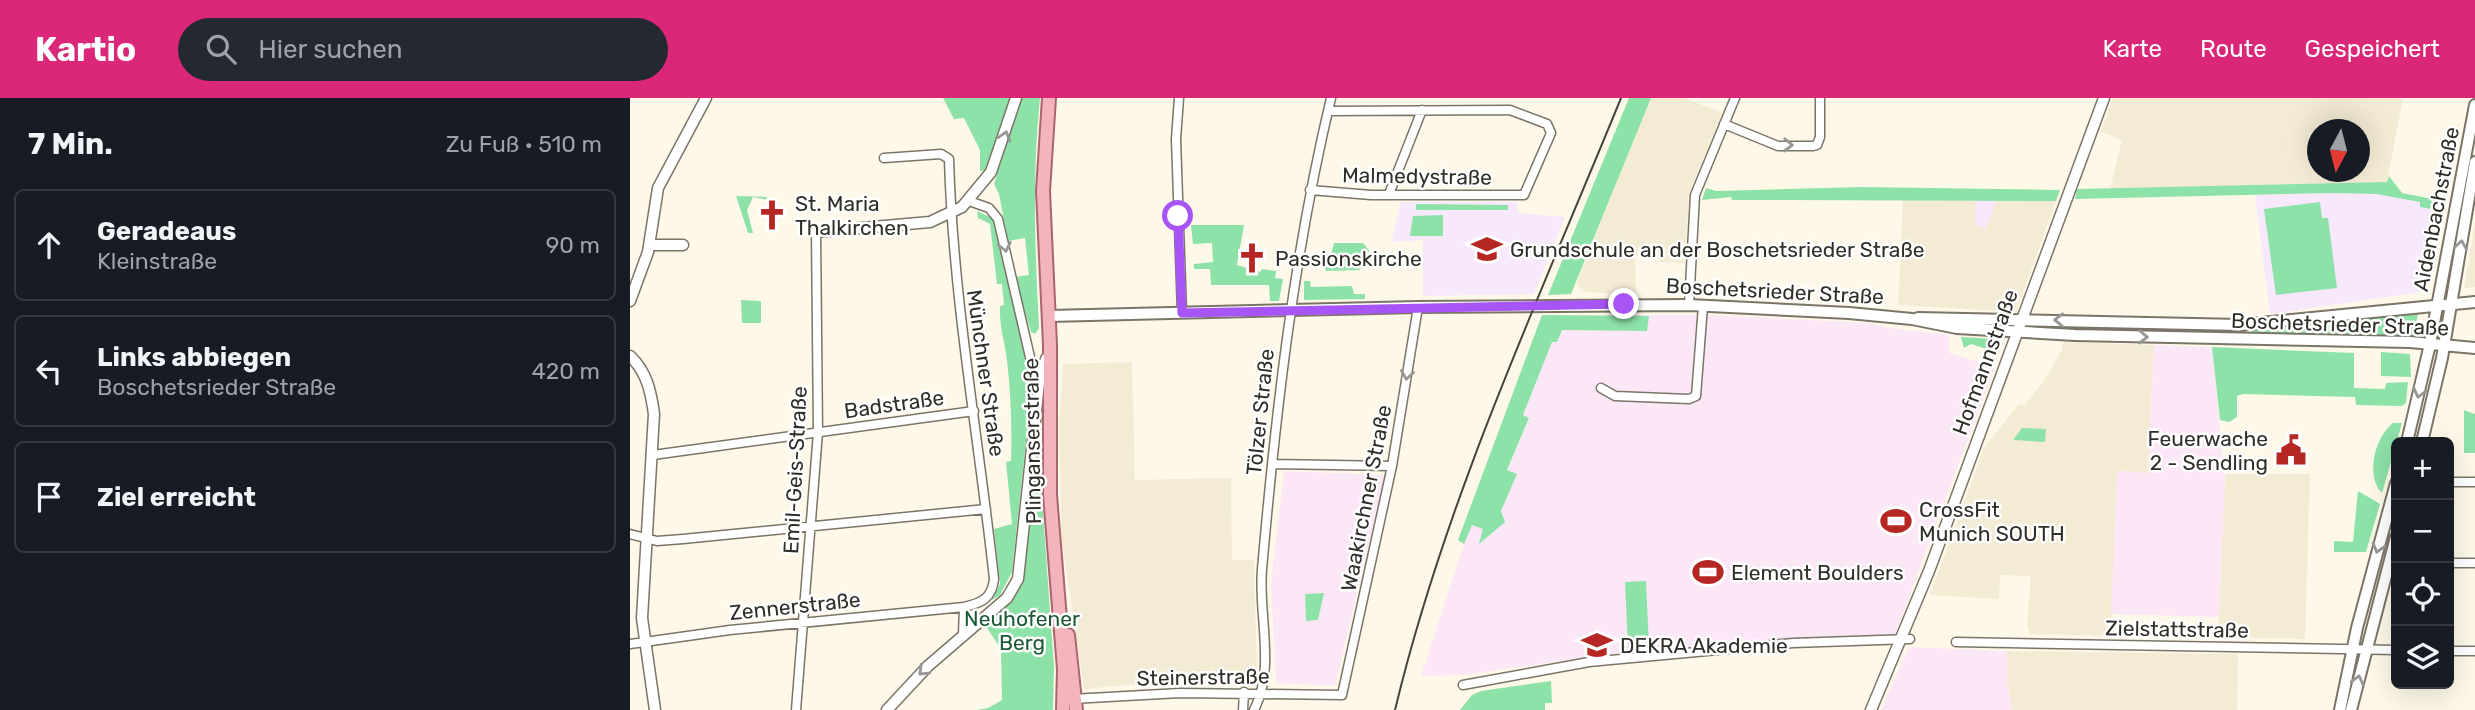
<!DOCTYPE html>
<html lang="de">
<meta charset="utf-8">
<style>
body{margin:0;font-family:Rubik,sans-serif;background:#242831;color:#f1f3f6}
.controls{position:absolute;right:21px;bottom:21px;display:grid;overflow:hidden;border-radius:10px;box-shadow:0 7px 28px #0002}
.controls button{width:63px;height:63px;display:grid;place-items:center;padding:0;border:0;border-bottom:2px solid #363941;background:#171b24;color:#f1f3f6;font:35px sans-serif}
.compass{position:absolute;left:1677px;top:21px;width:63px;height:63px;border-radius:50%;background:#171b24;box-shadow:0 7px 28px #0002;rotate:187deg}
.stop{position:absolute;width:21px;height:21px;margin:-16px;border:5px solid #a855f7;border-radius:50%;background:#fff}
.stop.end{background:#a855f7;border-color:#fff;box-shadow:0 2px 7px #0008}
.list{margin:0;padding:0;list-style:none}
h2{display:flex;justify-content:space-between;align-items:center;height:91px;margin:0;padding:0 28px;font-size:30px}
h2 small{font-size:23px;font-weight:400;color:#9ea1a6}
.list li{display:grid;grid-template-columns:46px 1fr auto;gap:21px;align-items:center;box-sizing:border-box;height:112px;margin:0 14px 14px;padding:0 14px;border:2px solid #363941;border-radius:10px}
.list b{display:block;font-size:26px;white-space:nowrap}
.list p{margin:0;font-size:23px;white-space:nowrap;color:#9ea1a6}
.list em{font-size:23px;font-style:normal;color:#9ea1a6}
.icon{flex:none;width:38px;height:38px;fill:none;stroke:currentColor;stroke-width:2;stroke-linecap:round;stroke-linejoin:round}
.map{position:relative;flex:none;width:1845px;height:612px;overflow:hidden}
header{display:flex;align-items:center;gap:42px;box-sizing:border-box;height:98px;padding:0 35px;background:#db2777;color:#fff}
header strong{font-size:33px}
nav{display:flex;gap:38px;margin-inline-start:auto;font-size:24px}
.search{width:490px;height:63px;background:#242831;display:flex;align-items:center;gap:18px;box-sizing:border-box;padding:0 24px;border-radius:38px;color:#9ea1a6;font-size:26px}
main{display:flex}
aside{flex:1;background:#171b24}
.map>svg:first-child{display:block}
.built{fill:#f4ebd5;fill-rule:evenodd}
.industrial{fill:#fce7f7}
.education{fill:#f8e8fb}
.green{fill:#8de2a8}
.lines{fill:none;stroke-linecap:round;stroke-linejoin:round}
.minor-casing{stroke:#7b7568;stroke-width:11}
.tertiary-casing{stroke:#7b7568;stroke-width:13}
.secondary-casing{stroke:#7b7568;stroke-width:14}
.primary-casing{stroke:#aa656c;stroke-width:16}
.minor{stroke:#fff;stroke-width:8}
.tertiary{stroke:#fff;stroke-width:10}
.secondary{stroke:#fff;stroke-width:10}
.primary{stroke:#f3b4bd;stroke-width:12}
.rail{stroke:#47443d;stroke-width:2}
.oneway{stroke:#989694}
.route{stroke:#a855f7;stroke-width:9}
.labels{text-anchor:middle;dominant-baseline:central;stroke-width:5;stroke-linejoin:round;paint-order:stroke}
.street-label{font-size:21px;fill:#302e28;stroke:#fff}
.poi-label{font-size:21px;fill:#302e28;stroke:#fff;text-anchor:start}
.park-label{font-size:21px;fill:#195933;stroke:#fff}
</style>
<header>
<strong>Kartio</strong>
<div class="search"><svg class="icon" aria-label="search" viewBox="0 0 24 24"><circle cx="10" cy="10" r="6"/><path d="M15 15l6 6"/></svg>Hier suchen</div>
<nav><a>Karte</a><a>Route</a><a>Gespeichert</a></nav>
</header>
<main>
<aside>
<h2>7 Min.<small>Zu Fuß · 510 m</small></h2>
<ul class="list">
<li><svg class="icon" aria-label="ahead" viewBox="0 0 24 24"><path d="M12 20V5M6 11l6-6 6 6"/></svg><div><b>Geradeaus</b><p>Kleinstraße</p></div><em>90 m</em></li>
<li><svg class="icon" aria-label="left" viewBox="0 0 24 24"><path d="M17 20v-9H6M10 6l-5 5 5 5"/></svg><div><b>Links abbiegen</b><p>Boschetsrieder Straße</p></div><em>420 m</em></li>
<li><svg class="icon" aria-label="arrive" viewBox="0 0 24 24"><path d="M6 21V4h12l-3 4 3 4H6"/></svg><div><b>Ziel erreicht</b></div></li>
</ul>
</aside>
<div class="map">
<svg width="1845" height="612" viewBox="0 0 1845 612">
<rect width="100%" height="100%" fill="#fef8e8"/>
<!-- built -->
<path class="built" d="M1021,0H1055L1092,15L1059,95L1055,165L1030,164L1026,157L1005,158L1006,197L956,194L946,186Z
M1483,0H1773L1757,84L1480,91L1492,42L1471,34ZM1688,32H1730V74H1688Z
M1273,102L1426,103L1386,214L1268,207Z
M1845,125V189L1834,190L1843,136Z
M1433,244L1524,247L1518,375L1488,373L1481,538L1400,536L1397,526L1401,478L1370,477L1369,501L1300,497L1354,350L1389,306L1394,307L1414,283L1432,252Z
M502,264L505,382L601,380L602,462H624L627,575L454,591L432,443L429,330L433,266Z
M1595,376H1680L1675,541L1588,539Z
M1377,553L1608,556L1607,612H1382L1377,584Z"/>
<!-- industrial -->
<path class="industrial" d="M932,217H1078L1239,225L1258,230L1320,237L1319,255L1365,269L1265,536L978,556L833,577L791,578L834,446L842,427L853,431L898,323L899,320L893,317Z
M1524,247L1582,249L1595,383L1589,519L1481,516L1487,373L1518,375Z
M654,373L755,377L705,588L646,585L641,485Z
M1279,549L1377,553V584L1382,612H1251Z"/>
<!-- education -->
<path class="education" d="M1702,95L1746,96L1791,104L1790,109L1806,112L1791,194L1640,216L1625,97Z
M1346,103H1366L1356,131L1345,128Z
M771,104H887L889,115L935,119L904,196L793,198V142L761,144Z"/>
<!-- green -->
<path class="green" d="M313,0H383L359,72L350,73V52L334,20L324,21Z
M390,0H410C402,77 405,153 409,230L405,236L401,234L384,179L399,177L395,140L378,143L369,96L364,86Z
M999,0H1021L941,196L918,197Z
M1759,78L1772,95L1808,102L1806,112L1790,109V104L1746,96L1702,95L1445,101L1447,91L1757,84Z
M1232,89L1430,92L1426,103L1113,102H1102L1101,99L1072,102L1076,90L1086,93Z
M106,98L139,99V102L123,99L117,112L123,135H118Z
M1690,104L1692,120H1698L1707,190L1646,197L1634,111Z
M786,106L878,107V112H786Z
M347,113L364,121L397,249L402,286L382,474L370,497L362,502L370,486L364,431L382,426L376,364L381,363C382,329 381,297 377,263C375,244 369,228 370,208L374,207L372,186H367L360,126L348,120Z
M813,117V138H780L783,118Z
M561,127H614L607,167L630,174L632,171L646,173L645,180L653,181L649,203H640L639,187H581L580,171H564V166L583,164L582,145L563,146Z
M704,145H733L739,152L735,167L729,172L696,173L695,169H686V156L701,157Z
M674,183H680L681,189L722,188L724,196H735V201L674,202Z
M111,202L131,203V225H112Z
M1789,212L1783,238L1622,240L1621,232Z
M912,217L1019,218L1017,233L932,232L927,244H922L893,317L899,320L877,372L887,376L871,413L875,424L849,446L853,431L842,427L834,446L828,442Z
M1331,239L1364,241L1370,249L1369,255L1341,246L1334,250Z
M1582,249L1724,255V290L1755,291L1756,285L1778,284L1776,305L1772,308L1726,307L1725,299L1613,296L1607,298V319L1599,324L1590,322Z
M1751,254L1780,256L1781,279L1751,278Z
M1834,312L1845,316V355H1834Z
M1763,325H1772L1752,395C1735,378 1745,339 1763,325Z
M1392,330L1416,331L1415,344L1383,342Z
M408,346L424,568L423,612H346L358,610L372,602L371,551L355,527L376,508L393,483Z
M1728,393L1750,406L1736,454H1704V443L1723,444Z
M1016,483L1019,549L998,550L995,484Z
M694,495L688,522L676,523L675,496Z
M921,583L922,605H915V612H830L842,597L851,593Z"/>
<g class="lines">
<!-- minor casing -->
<g class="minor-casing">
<path id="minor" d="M549,0L546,41L552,215
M1094,26L1148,48H1183L1187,47L1190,39V0
M680,92L741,97H894L921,35L917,26L880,12L698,13
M759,96L792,12
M339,103L359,110L368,121L403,272L409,285
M1059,207L1065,97L1105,0
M971,290L985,298L1059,301L1066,298L1073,208
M23,357L344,313
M643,366L762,368
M1819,384H1845
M0,436L27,443L53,441L356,411
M1819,465H1845
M333,537L334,509
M1326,544L1766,552
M0,546L100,532L334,509C351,505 362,501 364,481C349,341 323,202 319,61L311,56L254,60
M1819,553H1845
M833,587L959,564L1163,545L1280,541
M442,601L550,595L712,597L762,368L788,209
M166,612L188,334L186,134
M613,612L614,594
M624,612C646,570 628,517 632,471C646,312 664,155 701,0"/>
</g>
<!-- tertiary casing -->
<g class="tertiary-casing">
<path id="tertiary" d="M186,134L300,124L332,109L361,74L386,0
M20,147H53
M0,203L18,154L28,90L76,0
M0,258C17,274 21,294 24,316L12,520L25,612
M257,612L298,568L377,500L388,481L409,285L416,261
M1241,612L1299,473L1474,0"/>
</g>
<!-- secondary casing -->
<g class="secondary-casing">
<path id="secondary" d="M419,218L788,209L1059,207L1219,215L1282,221L1327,230L1445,237L1780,244L1845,250
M1288,220L1610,227L1845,204
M1777,344L1800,246L1845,7
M1792,344L1812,260L1845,64
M1710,612L1727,530L1766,385
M1721,612L1766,439"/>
</g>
<!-- primary casing -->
<g class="primary-casing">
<path id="primary" d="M419,0L413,93L420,247V397L434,571L433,612
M438,537L446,612"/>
</g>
<!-- minor -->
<use href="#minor" class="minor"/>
<!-- tertiary -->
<use href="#tertiary" class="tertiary"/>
<!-- secondary -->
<use href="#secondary" class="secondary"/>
<!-- primary -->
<use href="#primary" class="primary"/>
<!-- rail -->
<path class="rail" d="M765,612C816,400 909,201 991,0"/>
</g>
<!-- one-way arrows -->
<defs><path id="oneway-chevron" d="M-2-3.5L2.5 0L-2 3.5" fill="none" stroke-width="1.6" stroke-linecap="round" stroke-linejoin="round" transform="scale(1.75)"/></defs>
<g class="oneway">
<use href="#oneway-chevron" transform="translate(375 38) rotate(-73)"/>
<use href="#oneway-chevron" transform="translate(1158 47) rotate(2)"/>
<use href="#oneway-chevron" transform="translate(1831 147) rotate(-81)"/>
<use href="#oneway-chevron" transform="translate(375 149) rotate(78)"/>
<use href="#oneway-chevron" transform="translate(1429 222) rotate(-179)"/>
<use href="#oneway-chevron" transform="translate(1513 239) rotate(2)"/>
<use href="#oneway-chevron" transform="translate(777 277) rotate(99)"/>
<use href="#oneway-chevron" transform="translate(1789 295) rotate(104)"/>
<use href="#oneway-chevron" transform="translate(1748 450) rotate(106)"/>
<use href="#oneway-chevron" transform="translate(293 573) rotate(136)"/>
<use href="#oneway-chevron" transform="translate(1728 582) rotate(-76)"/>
</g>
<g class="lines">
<!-- route -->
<path class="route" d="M548,118L552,215L994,206"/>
</g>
<!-- icons -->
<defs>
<g id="church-bare" transform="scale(2.415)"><path d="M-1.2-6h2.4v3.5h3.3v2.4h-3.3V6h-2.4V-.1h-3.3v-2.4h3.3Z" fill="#b62723" stroke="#fff" stroke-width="2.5" paint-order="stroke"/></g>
<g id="school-bare" transform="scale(2.415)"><path d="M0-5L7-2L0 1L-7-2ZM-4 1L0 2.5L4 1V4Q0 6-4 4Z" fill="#b62723" stroke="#fff" stroke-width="2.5" paint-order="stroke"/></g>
<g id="civic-bare" transform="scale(2.415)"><path d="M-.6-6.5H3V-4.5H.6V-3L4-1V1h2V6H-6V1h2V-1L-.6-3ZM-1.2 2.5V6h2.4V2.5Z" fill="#b62723" stroke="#fff" stroke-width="2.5" paint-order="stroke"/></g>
<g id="stadium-bare" transform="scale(2.415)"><path d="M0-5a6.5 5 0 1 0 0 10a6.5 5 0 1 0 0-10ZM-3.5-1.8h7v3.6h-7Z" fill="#b62723" stroke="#fff" stroke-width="2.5" paint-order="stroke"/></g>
<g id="university-bare" transform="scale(2.415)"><path d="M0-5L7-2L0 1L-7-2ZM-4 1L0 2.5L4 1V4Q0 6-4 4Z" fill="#b62723" stroke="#fff" stroke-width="2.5" paint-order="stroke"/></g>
</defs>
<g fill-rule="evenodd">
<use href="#church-bare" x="142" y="117"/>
<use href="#school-bare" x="857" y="151"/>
<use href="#church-bare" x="622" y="160"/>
<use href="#civic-bare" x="1661" y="352"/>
<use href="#stadium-bare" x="1266" y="423"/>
<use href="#stadium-bare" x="1078" y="474"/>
<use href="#university-bare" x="967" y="547"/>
</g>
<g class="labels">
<!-- street labels -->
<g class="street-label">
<text transform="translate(787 78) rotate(1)">Malmedystraße</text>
<text transform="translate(1806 111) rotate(-79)">Aidenbachstraße</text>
<text transform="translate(1145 193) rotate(3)">Boschetsrieder Straße</text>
<text transform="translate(1710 226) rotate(2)">Boschetsrieder Straße</text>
<text transform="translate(1355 264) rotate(-70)">Hofmannstraße</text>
<text transform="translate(356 275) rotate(82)">Münchner Straße</text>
<text transform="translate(264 306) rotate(-8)">Badstraße</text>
<text transform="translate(630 314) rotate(-84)">Tölzer Straße</text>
<text transform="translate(402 343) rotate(-91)">Plinganserstraße</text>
<text transform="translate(165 372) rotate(-87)">Emil-Geis-Straße</text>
<text transform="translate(736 400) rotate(-79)">Waakirchner Straße</text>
<text transform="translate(165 508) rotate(-6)">Zennerstraße</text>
<text transform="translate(1547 531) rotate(1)">Zielstattstraße</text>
<text transform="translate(573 579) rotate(-1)">Steinerstraße</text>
</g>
<!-- poi labels -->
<g class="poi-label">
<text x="165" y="105">St. Maria<tspan x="165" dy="24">Thalkirchen</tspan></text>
<text x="880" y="151">Grundschule an der Boschetsrieder Straße</text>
<text x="645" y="160">Passionskirche</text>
<text x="1638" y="340" text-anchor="end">Feuerwache<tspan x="1638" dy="24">2 - Sendling</tspan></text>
<text x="1289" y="411">CrossFit<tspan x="1289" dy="24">Munich SOUTH</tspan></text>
<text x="1101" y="474">Element Boulders</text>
<text x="990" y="547">DEKRA Akademie</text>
</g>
<!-- park labels -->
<g class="park-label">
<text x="392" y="520">Neuhofener<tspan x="392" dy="24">Berg</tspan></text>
</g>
</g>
</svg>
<div class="controls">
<button>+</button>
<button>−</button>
<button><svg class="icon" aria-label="locate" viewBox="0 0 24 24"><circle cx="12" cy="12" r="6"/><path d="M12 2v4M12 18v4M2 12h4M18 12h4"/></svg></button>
<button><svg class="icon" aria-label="layers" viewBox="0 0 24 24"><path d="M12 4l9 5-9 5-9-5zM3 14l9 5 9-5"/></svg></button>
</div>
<svg class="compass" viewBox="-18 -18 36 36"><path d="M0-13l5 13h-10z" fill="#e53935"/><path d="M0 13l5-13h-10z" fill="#9ea1a6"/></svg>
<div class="stop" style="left:548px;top:118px"></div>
<div class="stop end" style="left:994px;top:206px"></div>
</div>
</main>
